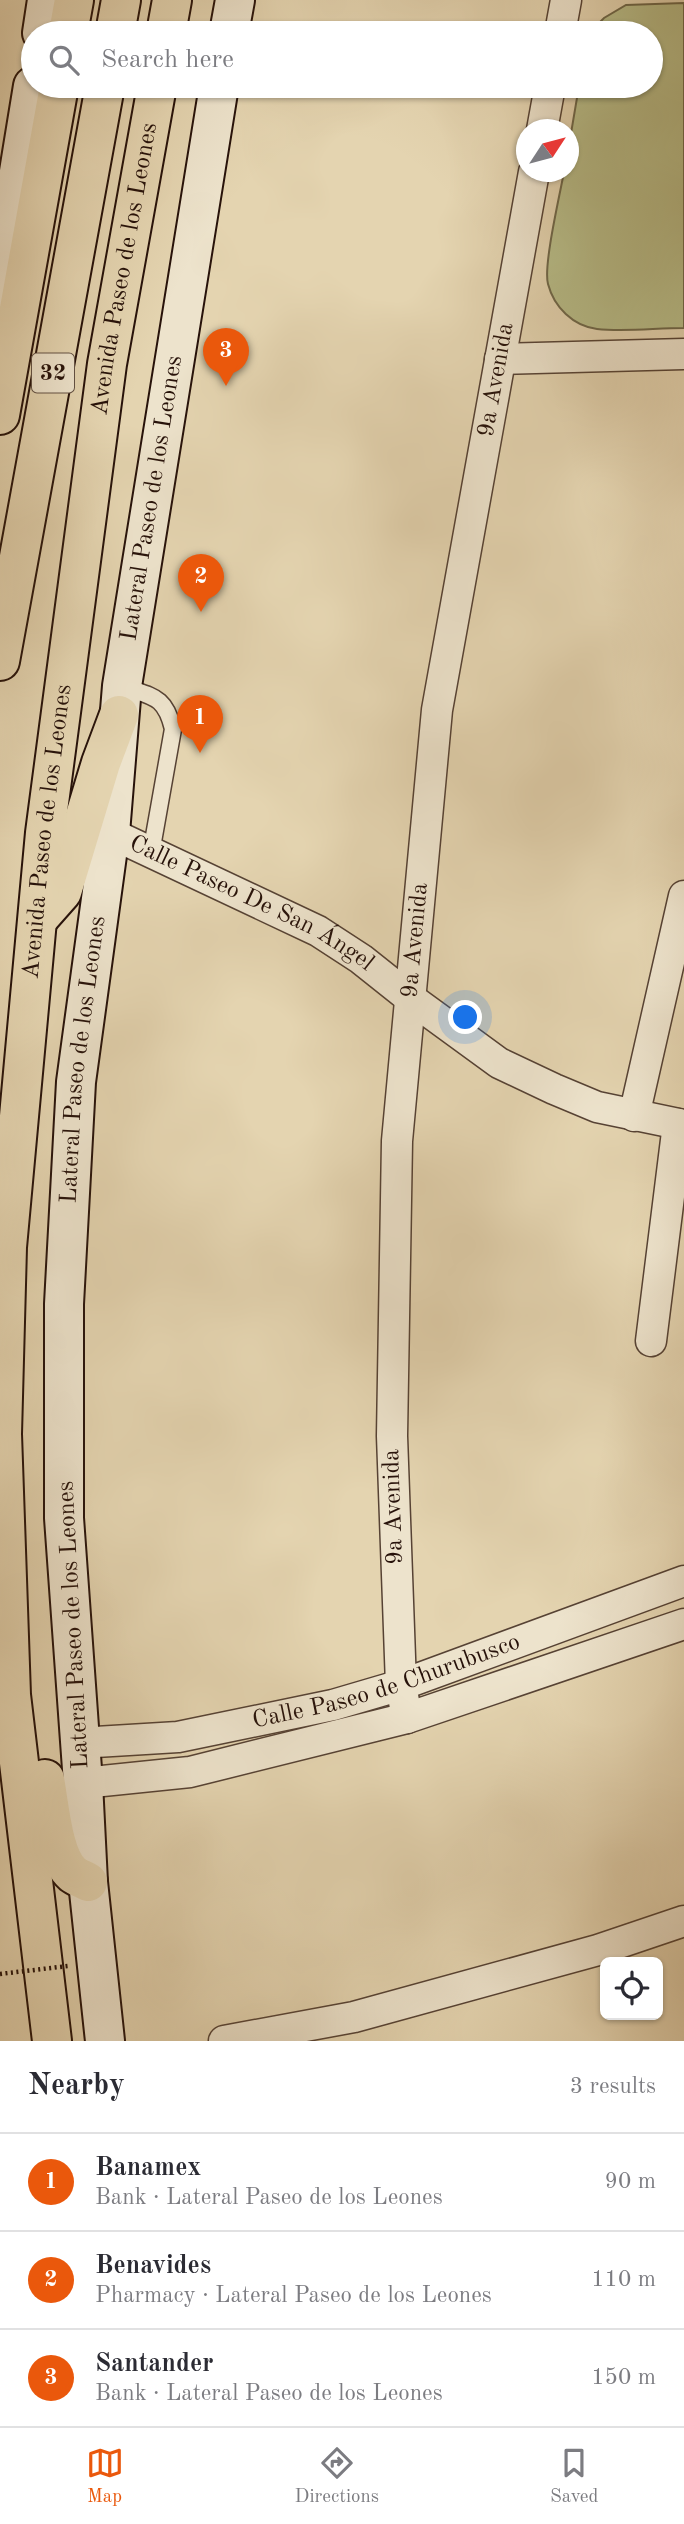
<!DOCTYPE html>
<meta charset="utf-8">
<style>
body{margin:0;font-family:"Old Standard TT",serif;background:#f7f7f7;color:#2b2b33}
.controls{position:absolute;right:21px;bottom:21px;display:grid;overflow:hidden;border-radius:10px;box-shadow:0 2px 5px #0004}
.controls button{width:63px;height:63px;display:grid;place-items:center;padding:0;border:0;border-bottom:2px solid #e1e1e2;background:#fff;color:#2b2b33;font:35px sans-serif}
.compass{position:absolute;left:516px;top:119px;width:63px;height:63px;border-radius:50%;background:#fff;box-shadow:0 2px 5px #0004;rotate:54deg}
.you{position:absolute;left:466px;top:1018px;width:24px;height:24px;margin:-18px;border:5px solid #fff;border-radius:50%;background:#1a73e8;box-shadow:0 0 0 10px #1a73e833}
.badge{display:grid;place-items:center;width:46px;height:46px;border-radius:50%;background:#ea580c;color:#fff;font-size:23px;font-weight:700}
.pin{position:absolute;translate:-50% -58px;filter:drop-shadow(0 2px 4px #0008)}
.pin::after{content:'';position:absolute;top:37px;width:24px;height:21px;background:inherit;clip-path:polygon(0 0,100% 0,50% 100%)}
.list{margin:0;padding:0;list-style:none}
h2{display:flex;justify-content:space-between;align-items:center;height:91px;margin:0;padding:0 28px;font-size:30px}
h2 small{font-size:23px;font-weight:400;color:#7c7c81}
.list li{display:grid;grid-template-columns:46px 1fr auto;gap:21px;align-items:center;box-sizing:border-box;height:98px;padding:0 28px;border-top:2px solid #e1e1e2}
.list b{display:block;font-size:26px;white-space:nowrap}
.list p{margin:0;font-size:23px;white-space:nowrap;color:#7c7c81}
.list em{font-size:23px;font-style:normal;color:#7c7c81}
.icon{flex:none;width:38px;height:38px;fill:none;stroke:currentColor;stroke-width:2;stroke-linecap:round;stroke-linejoin:round}
.map{position:relative;flex:none;width:684px;height:2041px;overflow:hidden}
.search{position:absolute;background:#fff;box-shadow:0 2px 5px #0004;left:21px;right:21px;top:21px;height:77px;display:flex;align-items:center;gap:18px;box-sizing:border-box;padding:0 24px;border-radius:38px;color:#7c7c81;font-size:26px}
.sheet{height:385px;background:#fff}
nav{display:flex;justify-content:space-around;align-items:center;box-sizing:border-box;height:98px;border-top:2px solid #e1e1e2;background:#fff;font-size:19px;color:#7c7c81}
nav a{display:grid;justify-items:center;gap:4px}
nav .on{color:#ea580c}
.map>svg:first-child{display:block}
.green{fill:#b7bc88;stroke:#6f6749;stroke-width:2}
.lines{fill:none;stroke-linecap:round;stroke-linejoin:round}
.lane-casing{stroke:#564234;stroke-width:19}
.street-casing{stroke:#564234;stroke-width:33}
.secondary-casing{stroke:#27120a;stroke-width:42}
.primary-casing{stroke:#27120a;stroke-width:42}
.lane{stroke:#ede3cc;stroke-width:16}
.street{stroke:#ede3cc;stroke-width:30}
.secondary{stroke:#ede3cc;stroke-width:38}
.primary{stroke:#e4d4b0;stroke-width:38}
.path-bridge{stroke:#27120a;stroke-width:4.5;stroke-dasharray:2 3.5;stroke-linecap:butt}
.labels{text-anchor:middle;dominant-baseline:central;stroke-width:5;stroke-linejoin:round;paint-order:stroke}
.shield{fill:#ede3cc;stroke:#625144;stroke-width:2}
.shield-label{font-size:23px;font-weight:bold;fill:#27120a}
.street-label{font-size:24px;fill:#27120a;stroke:#ede3cc}
</style>
<div class="map">
<svg width="684" height="2041" viewBox="0 0 684 2041">
<rect width="100%" height="100%" fill="#e4d4b0"/>
<filter id="stains"><feTurbulence type="fractalNoise" baseFrequency=".00286" numOctaves="4"/><feColorMatrix values="0 0 0 0 .2 0 0 0 0 .09 0 0 0 0 .02 0 0 0 .5 -.17"/></filter>
<radialGradient id="worn" r=".72"><stop offset=".6" stop-color="#630" stop-opacity="0"/><stop offset="1" stop-color="#630" stop-opacity=".3"/></radialGradient>
<!-- green -->
<path class="green" d="M684,3V328C656,328 625,332 597,329C573,326 554,307 548,284C543,266 560,194 564,172H568L569,145L579,86H651V33H589L604,18L626,5Z"/>
<g class="lines">
<!-- lane casing -->
<g class="lane-casing">
<path id="lane" d="M122,686C152,697 165,695 173,729L151,853"/>
</g>
<!-- street casing -->
<g class="street-casing">
<g id="street">
<path d="M560,33L566,0"/>
<path d="M542,130L550,86"/>
<path d="M500,359L684,354"/>
<path id="s1" d="M110,833L318,931L361,959L410,998L499,1063L554,1089L597,1107L684,1125"/>
<path d="M634,1116L684,896"/>
<path d="M651,1341L678,1124"/>
<path id="s2" d="M407,1718L401,1685L392,1436L397,1141L437,710L534,172"/>
<path id="s3" d="M79,1743L178,1737L333,1705L401,1685L684,1581"/>
<path d="M83,1783L190,1772L407,1718L684,1624"/>
<path d="M224,2041L354,2017L598,1950L684,1921"/>
</g>
</g>
<!-- secondary casing -->
<g class="secondary-casing">
<g id="secondary">
<path d="M42,33L47,0"/>
<path d="M229,33L235,0"/>
<path d="M0,288L33,86"/>
<path id="s4" d="M105,2041L88,1882L83,1783L64,1518V1304L76,1082L110,833L122,686L219,86"/>
</g>
</g>
<!-- primary casing -->
<g class="primary-casing">
<g id="primary">
<path d="M68,33L74,0"/>
<path d="M115,33L121,0"/>
<path d="M166,33L172,0"/>
<path d="M0,415L59,86"/>
<path d="M0,661L105,86"/>
<path d="M39,918L62,892L101,763L119,715"/>
<path d="M45,1779C50,1805 53,1857 73,1874C77,1877 83,1879 88,1882"/>
<path id="s5" d="M52,2041L11,1695L2,1434L7,1247L45,833L107,364L157,86"/>
</g>
</g>
<!-- lane -->
<use href="#lane" class="lane"/>
<!-- street -->
<use href="#street" class="street"/>
<!-- secondary -->
<use href="#secondary" class="secondary"/>
<!-- primary -->
<use href="#primary" class="primary"/>
<!-- path-bridge -->
<path class="path-bridge" d="M0,1974L68,1966"/>
</g>
<g class="labels">
<!-- shield labels -->
<rect class="shield" x="32" y="353.5" width="42" height="39" rx="5"/>
<g class="shield-label">
<text x="53" y="373">32</text>
</g>
<!-- street labels -->
<g class="street-label">
<text stroke="none"><textPath href="#s5" startOffset="1782">Avenida Paseo de los Leones</textPath></text>
<text stroke="none"><textPath href="#s2" startOffset="1346">9a Avenida</textPath></text>
<text stroke="none"><textPath href="#s4" startOffset="1550">Lateral Paseo de los Leones</textPath></text>
<text stroke="none"><textPath href="#s5" startOffset="1214">Avenida Paseo de los Leones</textPath></text>
<text stroke="none"><textPath href="#s1" startOffset="158">Calle Paseo De San Ángel</textPath></text>
<text stroke="none"><textPath href="#s2" startOffset="779">9a Avenida</textPath></text>
<text stroke="none"><textPath href="#s4" startOffset="984">Lateral Paseo de los Leones</textPath></text>
<text transform="translate(394 1507) rotate(-92)">9a Avenida</text>
<text transform="translate(74 1625) rotate(-93)">Lateral Paseo de los Leones</text>
<text stroke="none"><textPath href="#s3" startOffset="315">Calle Paseo de Churubusco</textPath></text>
</g>
</g>
<rect width="100%" height="100%" filter="url(#stains)"/>
<rect width="100%" height="100%" fill="url(#worn)"/>
</svg>
<div class="controls">
<button><svg class="icon" aria-label="locate" viewBox="0 0 24 24"><circle cx="12" cy="12" r="6"/><path d="M12 2v4M12 18v4M2 12h4M18 12h4"/></svg></button>
</div>
<svg class="compass" viewBox="-18 -18 36 36"><path d="M0-13l5 13h-10z" fill="#e53935"/><path d="M0 13l5-13h-10z" fill="#7c7c81"/></svg>
<div class="you"></div>
<div class="pin badge" style="left:200px;top:753px">1</div>
<div class="pin badge" style="left:201px;top:612px">2</div>
<div class="pin badge" style="left:226px;top:386px">3</div>
<div class="search"><svg class="icon" aria-label="search" viewBox="0 0 24 24"><circle cx="10" cy="10" r="6"/><path d="M15 15l6 6"/></svg>Search here</div>
</div>
<section class="sheet">
<h2>Nearby<small>3 results</small></h2>
<ul class="list">
<li><span class="badge">1</span><div><b>Banamex</b><p>Bank · Lateral Paseo de los Leones</p></div><em>90 m</em></li>
<li><span class="badge">2</span><div><b>Benavides</b><p>Pharmacy · Lateral Paseo de los Leones</p></div><em>110 m</em></li>
<li><span class="badge">3</span><div><b>Santander</b><p>Bank · Lateral Paseo de los Leones</p></div><em>150 m</em></li>
</ul>
</section>
<nav>
<a class="on"><svg class="icon" aria-label="map" viewBox="0 0 24 24"><path d="M3 6l6-2 6 2 6-2v14l-6 2-6-2-6 2zM9 4v14M15 6v14"/></svg>Map</a>
<a><svg class="icon" aria-label="directions" viewBox="0 0 24 24"><path d="M12 3l9 9-9 9-9-9zM9 14v-3h6M13 9l2 2-2 2"/></svg>Directions</a>
<a><svg class="icon" aria-label="saved" viewBox="0 0 24 24"><path d="M7 4h10v16l-5-4-5 4z"/></svg>Saved</a>
</nav>
